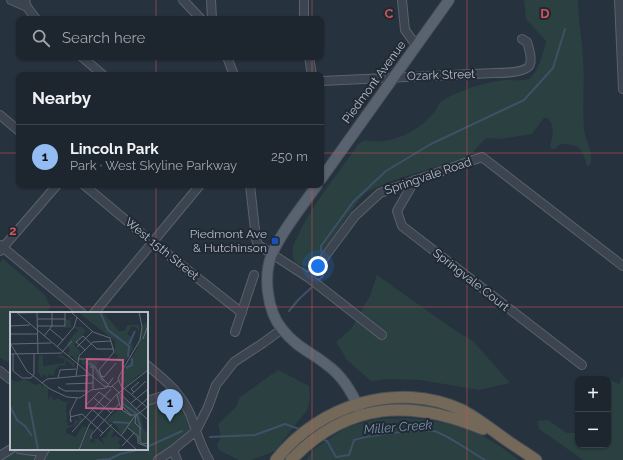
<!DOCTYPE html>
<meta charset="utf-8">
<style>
body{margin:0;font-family:Raleway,sans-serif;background:#252e37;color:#f1f3f6}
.controls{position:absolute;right:12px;bottom:12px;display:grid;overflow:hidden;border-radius:8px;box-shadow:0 1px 3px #0004}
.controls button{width:36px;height:36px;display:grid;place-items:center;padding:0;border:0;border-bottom:1px solid #3b434b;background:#1d262f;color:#f1f3f6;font:20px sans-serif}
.you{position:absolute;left:318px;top:266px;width:14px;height:14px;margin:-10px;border:3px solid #fff;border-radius:50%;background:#1a73e8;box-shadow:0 0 0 6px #1a73e833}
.badge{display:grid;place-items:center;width:26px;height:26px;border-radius:50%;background:#93bcf2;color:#111;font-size:13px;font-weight:700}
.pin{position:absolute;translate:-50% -33px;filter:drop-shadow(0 1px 2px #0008)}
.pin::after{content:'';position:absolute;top:21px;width:14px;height:12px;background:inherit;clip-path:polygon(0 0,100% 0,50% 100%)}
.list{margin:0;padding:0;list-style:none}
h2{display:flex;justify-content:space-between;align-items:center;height:52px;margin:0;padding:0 16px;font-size:17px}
h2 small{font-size:13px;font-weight:400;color:#a0a5aa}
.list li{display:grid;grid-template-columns:26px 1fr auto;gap:12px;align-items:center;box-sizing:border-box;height:64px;padding:0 16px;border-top:1px solid #3b434b}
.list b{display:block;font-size:15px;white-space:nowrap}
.list p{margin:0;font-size:13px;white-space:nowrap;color:#a0a5aa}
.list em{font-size:13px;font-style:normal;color:#a0a5aa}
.icon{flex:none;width:22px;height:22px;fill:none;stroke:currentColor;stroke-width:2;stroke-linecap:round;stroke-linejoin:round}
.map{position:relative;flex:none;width:623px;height:460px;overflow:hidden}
.search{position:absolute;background:#1d262f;box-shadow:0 1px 3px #0004;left:16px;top:16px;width:308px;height:44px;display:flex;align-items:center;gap:10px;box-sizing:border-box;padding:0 14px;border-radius:8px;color:#a0a5aa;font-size:15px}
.panel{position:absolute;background:#1d262f;box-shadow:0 1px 3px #0004;left:16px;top:72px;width:308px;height:116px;border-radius:8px}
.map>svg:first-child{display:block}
.green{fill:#2a4041}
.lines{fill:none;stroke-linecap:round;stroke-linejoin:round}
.stream{stroke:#3d5167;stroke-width:2}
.minor-casing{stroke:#59626c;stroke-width:10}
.major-casing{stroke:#444d58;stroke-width:12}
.highway-casing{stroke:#464f59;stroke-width:13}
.minor{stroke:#3b444f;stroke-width:8}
.major{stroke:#59636f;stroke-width:10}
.highway{stroke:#746858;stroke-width:11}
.grid{fill:none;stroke:#cd5558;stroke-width:1;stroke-opacity:0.55}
.transit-dot{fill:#1a4fb4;stroke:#202934;stroke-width:1.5}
.labels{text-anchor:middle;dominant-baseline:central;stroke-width:4;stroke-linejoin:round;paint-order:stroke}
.street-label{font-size:12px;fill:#b7bfc9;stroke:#202934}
.poi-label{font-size:12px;fill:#b7bfc9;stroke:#202934;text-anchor:end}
.water-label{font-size:13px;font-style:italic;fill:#7991aa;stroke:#202934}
.inset-river{fill:none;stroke:#3d5167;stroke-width:2}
.inset-road{fill:none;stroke:#616a76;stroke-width:1}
.view{fill:#be5b87;fill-opacity:0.15;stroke:#be5b87;stroke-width:2}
.inset-edge{fill:none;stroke:#b7bfc9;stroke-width:2}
.grid-label{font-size:13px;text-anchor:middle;font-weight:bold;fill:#cd5558;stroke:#202934;stroke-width:4;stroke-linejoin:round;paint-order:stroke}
</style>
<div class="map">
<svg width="623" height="460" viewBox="0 0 623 460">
<rect width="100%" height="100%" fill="#27323f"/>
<!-- green -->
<path class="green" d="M524,0H578C578,19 582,39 583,58C585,82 582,105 584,129C585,140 596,156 589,166H587C582,147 579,144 560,144L555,149H552L550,147C552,137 556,124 547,118H544L532,134L501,139L486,138C478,145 474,153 466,158L391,181L367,192L359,200L332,238L311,265C306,267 300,266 296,263C292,259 292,251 293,246C295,240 299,234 301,229C317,198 339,173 358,144L365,140C389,146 417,132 433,114C436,111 437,107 439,104C442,100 450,96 455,94C469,87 489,82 505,80C510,80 526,81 529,79C538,73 544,51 546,41L526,19Z
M3,259L45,295L50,306L48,313H11V360L8,362L0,358V263Z
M377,275L453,329L473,341L510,383L479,390L420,380L387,379L371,381L347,360L336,342L351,329L370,296Z
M278,370L309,386L310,399L307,410L275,451L251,460H239L219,450L217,445L221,437L218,424L236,407L240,397Z
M623,376V460H583L539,429L538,421L548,420L567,433H578V445H608V379L619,384Z
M174,389L196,431L158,460H0V456L11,449H147V402Z
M408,418C428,420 447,422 466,429C485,435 503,448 519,460H306L314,449L347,427L377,419Z"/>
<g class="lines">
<!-- stream -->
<path class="stream" d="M321,251V246L353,202L386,171L431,144L524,100L553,68L565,29
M318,281L323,276L322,265
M289,311L299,299L311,288
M210,437L255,435L285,424L302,430
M322,439L327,441L336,457L349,455L354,440C367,436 426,427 437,432C454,439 469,451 485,460
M147,447L182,431
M97,460L110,459L120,454L143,449"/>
<!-- minor casing -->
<g class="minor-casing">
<path id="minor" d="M11,0L27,7L25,0
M183,0L201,19
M211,0L212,19
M304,0V19
M402,0L405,30L416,45
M619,0L623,89
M27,7L36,19
M82,57L103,75
M227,57L234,75
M309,57L312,75
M321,81L494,73C502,73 528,73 530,64C532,58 529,48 527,42L522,39
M0,115L19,131
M415,180L397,211L402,226L582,365
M84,185L152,242L242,313
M250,185L256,239L258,245L309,278L382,335
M0,245L82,313
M0,251L57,185
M309,278L355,216L380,193L482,157L623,266
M94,313L200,185
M235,332L254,275
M147,365C164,379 181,393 190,414C196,429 200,446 209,460
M0,371L11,380
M147,401L166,395L174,389
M19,449L33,451L45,449
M173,450L177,460
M0,456L11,449
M39,460L45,449
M158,460L173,450L196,431L208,407L216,385L234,362L263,343L282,329"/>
</g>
<!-- major casing -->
<g class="major-casing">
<path id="major" d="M321,179L449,0
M317,185C302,207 283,229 272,254C263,275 267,311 282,329C286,334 292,340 297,344C307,352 318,357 327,365C343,376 353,394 360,411"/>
</g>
<!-- highway casing -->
<g class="highway-casing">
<path id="highway" d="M276,460C319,405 398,380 462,410C475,417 486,425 498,434C510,443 523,451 536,460
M291,460C348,401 411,399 483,429"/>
</g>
<!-- minor -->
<use href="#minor" class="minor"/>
<!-- major -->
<use href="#major" class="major"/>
<!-- highway -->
<use href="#highway" class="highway"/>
</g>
<!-- grid -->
<path class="grid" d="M156,0V19M312,0V19M467,0V460M156,57V75M312,57V75M0,153H19M321,153H623M156,185V460M312,185V460M0,307H623"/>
<!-- markers -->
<rect class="transit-dot" x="271" y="237" width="8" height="8" rx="2"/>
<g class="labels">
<!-- street labels -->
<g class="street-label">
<text transform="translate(441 75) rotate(-2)">Ozark Street</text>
<text transform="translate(374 82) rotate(-54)">Piedmont Avenue</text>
<text transform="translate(428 176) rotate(-19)">Springvale Road</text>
<text transform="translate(162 249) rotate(39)">West 15th Street</text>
<text transform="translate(471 280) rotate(38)">Springvale Court</text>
</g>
<!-- poi labels -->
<g class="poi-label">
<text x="267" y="234">Piedmont Ave<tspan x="267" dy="14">&amp; Hutchinson</tspan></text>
</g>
<!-- water labels -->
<g class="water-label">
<text transform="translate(398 427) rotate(-4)">Miller Creek</text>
</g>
</g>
<!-- overview -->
<g transform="translate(10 312)">
<rect width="138" height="138" fill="#27323f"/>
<path d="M68,0H93L109,19H115L117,13H129V22L127,16L122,14L117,22L122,25L123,38L116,44L118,46L111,54V51L106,47L108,43L105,42V29ZM60,5L64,7H60L61,14L72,15L76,19L64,33L70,39V43H66L69,47L66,49L63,44H58V40H60L57,31L68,18L64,15L54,16L56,7L59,8ZM138,9V58L126,65L116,75L109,67L127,37L133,12ZM29,43H33V54L54,51L55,47L46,45L51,43L64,51L65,56L56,48L55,54L50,53L45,58L44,64L39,62L37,66L34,62L32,66L28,60ZM71,48L90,50L86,53L97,73L88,67L83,54H76L75,51L73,53ZM0,67L7,70L15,67L26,73L32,71L31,75L34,73L38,76V88L42,83L43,89L48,86L54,90L60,89L56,92L57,108L54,111L59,109L57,113H63L65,110L64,107L70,109L68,104L70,103L73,109L66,112L67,114L65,113L56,117V121L66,125L72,114L77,115L69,138H0ZM110,81L131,102L133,117L138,122V135L133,134L118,116L111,122L106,113L96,109L110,96L115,100L107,83ZM79,116L84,118L80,124L81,130L86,131L83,127H88L94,132L92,126L96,125L101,116L104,119L101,126L105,124L111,127L108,130L111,135L107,138H70Z" fill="#2a4041"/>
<path class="inset-river" d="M90,0L98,18L119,34L118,45M119,32L125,19M79,51L85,55L93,69M116,56L122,53V46M111,84L113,92L127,102L131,118M19,90L28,138M0,94L7,108L15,114L22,124M103,110L119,111"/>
<path class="inset-road" d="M6,0L94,74L101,75L109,68M27,0L28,42M129,0L132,15L130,28L108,66L111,74L138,96M7,1L61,0L83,20L100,26L104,40L89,58L92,66L98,72M28,7H55M0,14L20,13M27,14H55V0M40,17L53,28M0,22H28M34,24L42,14V0M133,27L138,13M0,31L17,59L40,77L57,85L70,86L81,78L96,76L103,66M0,32L41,31M47,35L64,15L67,5M67,35L83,19M75,38L66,30L73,24L87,37H104M52,40L62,29M0,42L52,41M3,42V59L12,66H21L24,62V42M69,47H98M80,55H83V77M66,64L69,44L83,30L101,29M91,64L94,65L106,51M48,66L50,58L66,57M32,71L37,67L80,63M56,72L83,71M102,74L138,108M50,76L48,75L55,79H78M124,80L121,77L129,70M122,82L136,69M107,83L111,97L121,104M84,86L101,101M120,92L138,77M76,93L89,80L101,89M111,93L121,103H126L125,111L130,116V130L133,132L138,131M126,97L138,86M83,98L127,138M60,105L72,102L93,121M60,107L61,110L60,100L67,86M118,116L128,124V131L138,135M62,120L101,77M90,124L102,112M111,124L124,105L137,95M81,127V123L109,92M112,134L124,121M69,138L79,113L106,83L138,58"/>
<path class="view" d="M77,47L113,48L112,97L76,96Z"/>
<rect width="138" height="138" class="inset-edge"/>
</g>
<g class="grid-label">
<text x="389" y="18">C</text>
<text x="545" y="18">D</text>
<text x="13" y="235">2</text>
</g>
</svg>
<div class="controls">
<button>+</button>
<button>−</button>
</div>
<div class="you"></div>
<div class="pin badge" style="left:170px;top:422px">1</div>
<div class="search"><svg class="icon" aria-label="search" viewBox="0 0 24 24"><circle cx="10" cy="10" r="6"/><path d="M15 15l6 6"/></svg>Search here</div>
<section class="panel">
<h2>Nearby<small></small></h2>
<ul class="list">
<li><span class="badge">1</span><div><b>Lincoln Park</b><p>Park · West Skyline Parkway</p></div><em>250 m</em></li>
</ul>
</section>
</div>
